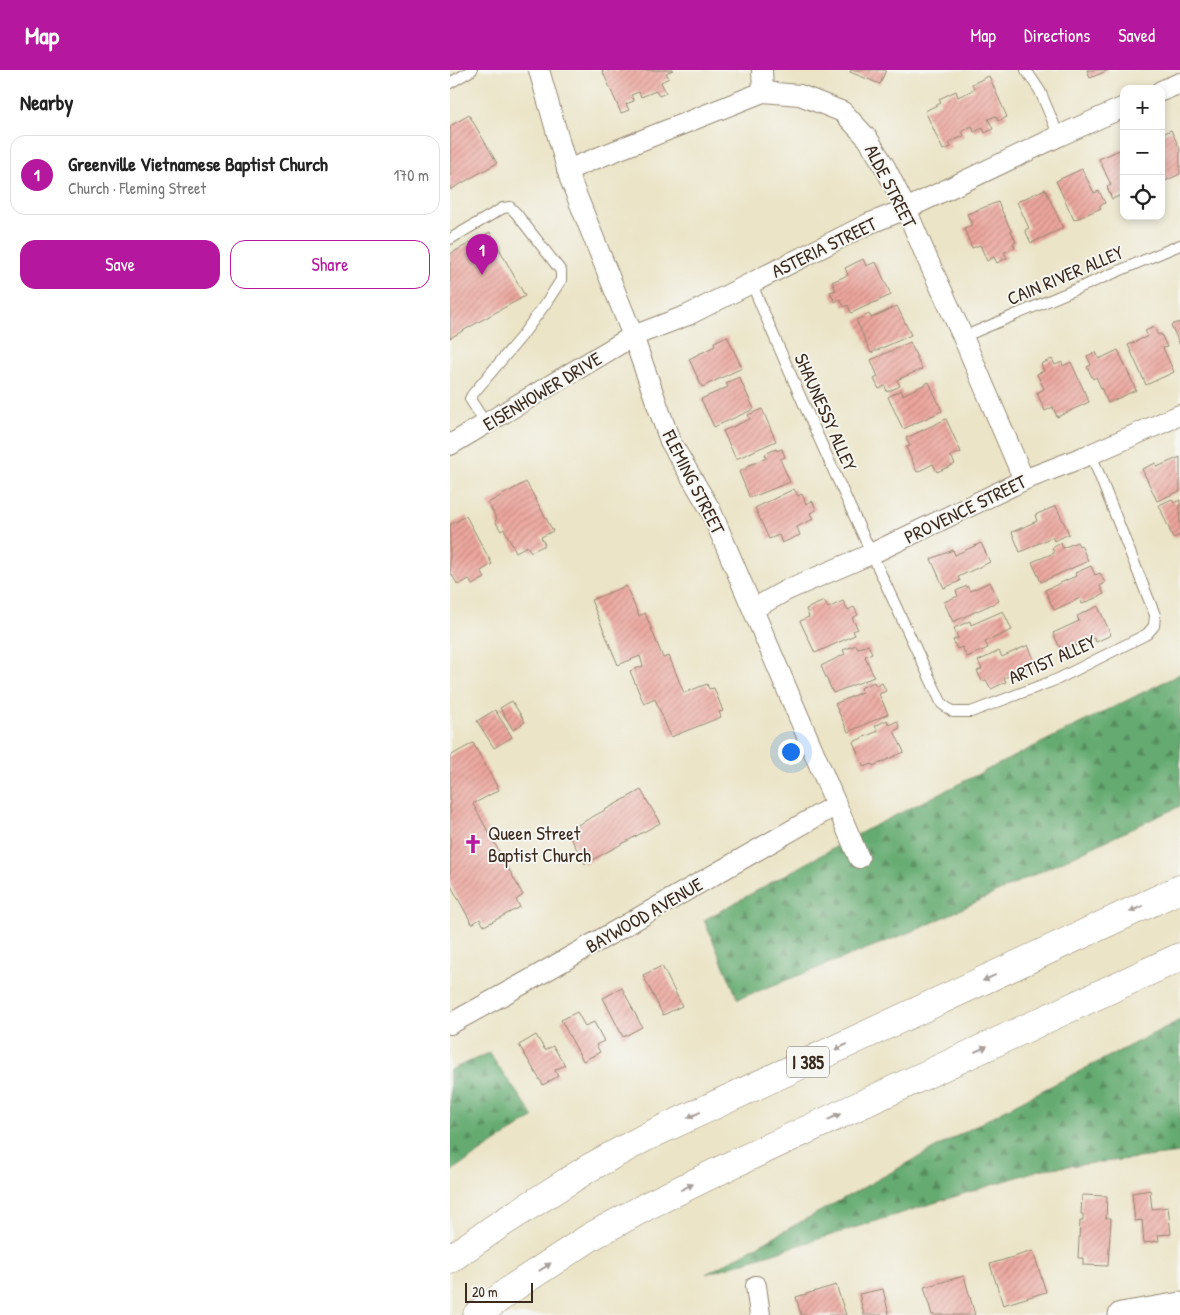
<!DOCTYPE html>
<meta charset="utf-8">
<style>
body{margin:0;font-family:"Patrick Hand",sans-serif;background:#f2f2f2;color:#222}
.controls{position:absolute;right:15px;top:15px;display:grid;overflow:hidden;border-radius:10px;box-shadow:0 2px 8px #0003}
.controls button{width:45px;height:45px;display:grid;place-items:center;padding:0;border:0;border-bottom:1px solid #e0e0e0;background:#fff;color:#222;font:25px sans-serif}
.scale{position:absolute;left:15px;bottom:12px;width:68px;box-sizing:border-box;padding-left:5px;border:2px solid #3b2a1e;border-top:0;font-size:14px;line-height:18px;white-space:nowrap;color:#3b2a1e;-webkit-text-stroke:4px #f6f6f2;paint-order:stroke}
.you{position:absolute;left:340px;top:681px;width:18px;height:18px;margin:-12px;border:4px solid #fff;border-radius:50%;background:#1a73e8;box-shadow:0 0 0 8px #1a73e833}
.badge{display:grid;place-items:center;width:32px;height:32px;border-radius:50%;background:#b5179e;color:#fff;font-size:16px;font-weight:700}
.pin{position:absolute;translate:-50% -41px;filter:drop-shadow(0 1px 2px #0008)}
.pin::after{content:'';position:absolute;top:26px;width:18px;height:15px;background:inherit;clip-path:polygon(0 0,100% 0,50% 100%)}
.list{margin:0;padding:0;list-style:none}
h2{display:flex;justify-content:space-between;align-items:center;height:65px;margin:0;padding:0 20px;font-size:21px}
h2 small{font-size:16px;font-weight:400;color:#767676}
.list li{display:grid;grid-template-columns:32px 1fr auto;gap:15px;align-items:center;box-sizing:border-box;height:80px;margin:0 10px 10px;padding:0 10px;border:1px solid #e0e0e0;border-radius:15px}
.list b{display:block;font-size:19px;white-space:nowrap}
.list p{margin:0;font-size:16px;white-space:nowrap;color:#767676}
.list em{font-size:16px;font-style:normal;color:#767676}
.actions{display:flex;gap:10px;padding:15px 20px}
.actions a{flex:1;padding:11px 0;border:1px solid #b5179e;border-radius:15px;text-align:center;font-size:18px;color:#b5179e}
.actions .main{background:#b5179e;color:#fff}
.icon{flex:none;width:28px;height:28px;fill:none;stroke:currentColor;stroke-width:2;stroke-linecap:round;stroke-linejoin:round}
.map{position:relative;flex:none;width:730px;height:1245px;overflow:hidden}
header{display:flex;align-items:center;gap:30px;box-sizing:border-box;height:70px;padding:0 25px;background:#b5179e;color:#fff}
header strong{font-size:24px}
nav{display:flex;gap:28px;margin-inline-start:auto;font-size:18px}
main{display:flex}
aside{flex:1;background:#fff}
.map>svg:first-child{display:block}
.forest{fill:url(#forest-firs);stroke:#506a48}
.building{fill:url(#building-hatch)}
.lines{fill:none;stroke-linecap:round;stroke-linejoin:round}
.service-casing{stroke:#938772;stroke-width:12}
.minor-casing{stroke:#938772;stroke-width:22}
.tertiary-casing{stroke:#938772;stroke-width:27}
.motorway-casing{stroke:#938772;stroke-width:29}
.service{stroke:#fff;stroke-width:10}
.minor{stroke:#fff;stroke-width:20}
.tertiary{stroke:#fff;stroke-width:25}
.motorway{stroke:#fff;stroke-width:28}
.oneway{fill:#a79f9a}
.labels{text-anchor:middle;dominant-baseline:central;stroke-width:4;stroke-linejoin:round;paint-order:stroke}
.shield{fill:#f6f6f2;stroke:#73675e;stroke-width:1}
.shield-label{font-size:18px;font-weight:bold;fill:#3b2a1e}
.street-label{font-size:19px;fill:#3b2a1e;stroke:#f6f6f2}
.poi-label{font-size:19px;fill:#3b2a1e;stroke:#f6f6f2;text-anchor:start}
</style>
<header>
<strong>Map</strong>
<nav><a>Map</a><a>Directions</a><a>Saved</a></nav>
</header>
<main>
<aside>
<h2>Nearby<small></small></h2>
<ul class="list">
<li><span class="badge">1</span><div><b>Greenville Vietnamese Baptist Church</b><p>Church · Fleming Street</p></div><em>170 m</em></li>
</ul>
<div class="actions"><a class="main">Save</a><a>Share</a></div>
</aside>
<div class="map">
<svg width="730" height="1245" viewBox="0 0 730 1245">
<defs>
<pattern id="forest-firs" width="22" height="20" patternUnits="userSpaceOnUse" patternTransform="scale(1.25)"><rect width="22" height="20" fill="#65ab71"/><path d="M5 1l3.5 6h-7zM16 11l3.5 6h-7z" fill="#548b5c"/></pattern>
<pattern id="building-hatch" width="6" height="6" patternUnits="userSpaceOnUse" patternTransform="scale(1.25)"><rect width="6" height="6" fill="#eca69d"/><path d="M-1 1l2-2M0 6l6-6M5 7l2-2" fill="none" stroke="#c0877f"/></pattern>
</defs>
<rect width="100%" height="100%" fill="#f6f6f2"/>
<filter id="ink" filterUnits="userSpaceOnUse"><feTurbulence type="fractalNoise" baseFrequency=".02" numOctaves="2"/><feDisplacementMap in="SourceGraphic" scale="10" xChannelSelector="R" yChannelSelector="G"/><feConvolveMatrix kernelMatrix="1 2 1 2 8 2 1 2 1" color-interpolation-filters="sRGB"/></filter>
<filter id="wash" filterUnits="userSpaceOnUse"><feTurbulence type="fractalNoise" baseFrequency=".0096" numOctaves="4" result="noise"/><feDisplacementMap in="SourceGraphic" scale="20" xChannelSelector="R" yChannelSelector="G"/><feGaussianBlur stdDeviation="1.12" result="paint"/><feColorMatrix in="noise" values="0 0 0 0 0 0 0 0 0 0 0 0 0 0 0 0 0 1.4 0 .05"/><feComposite in="paint" operator="in"/></filter>
<g filter="url(#wash)">
<rect width="100%" height="100%" fill="#ebe4c7"/>
<!-- forest -->
<path class="forest" d="M730,604V736L473,857L288,929L254,850L418,759Z
M730,950V1083L593,1099L256,1204L560,1037Z
M39,983L84,1047L0,1102V1000Z"/>
<g id="blocks">
<!-- building -->
<path class="building" d="M152,0H223L216,3L219,8L211,12L216,23L209,26L206,21L191,27L189,22L181,25L184,31L176,34L179,40L171,43Z
M401,0H436L430,14L400,2Z
M637,0H659L640,8Z
M539,6L557,47L548,51L546,46L538,49L543,59L535,63L533,58L524,62L522,56L512,61L514,66L499,72L501,77L493,80L475,41L491,33L489,29L506,21L508,27L525,19L522,14Z
M19,45L47,93L0,120V56Z
M721,60L730,79V104L711,113V65Z
M674,78V124L662,129L657,117L661,115L649,89Z
M632,99L644,123L649,121L655,133L649,136L651,138L624,150L606,111Z
M595,119L613,158L581,173L575,160L579,158L567,132Z
M548,132L566,172L563,173L565,178L554,182L557,188L547,193L544,187L537,191L530,175L522,178L514,158L522,155L517,144Z
M40,162L75,226L0,268V184Z
M413,189L416,196L426,192L441,225L401,243L398,235L394,237L390,229L385,232L380,222L386,220L382,212L398,205L395,198Z
M447,236L461,265L421,283L406,250L419,244L421,248Z
M730,252V275L721,255Z
M704,257L708,265L711,264L717,277L713,278L724,302L696,315L678,275L698,266L695,261Z
M277,266L292,298L252,317L239,289L265,276L264,272Z
M460,272L472,299L447,310L450,316L437,322L435,316L429,319L424,309L428,307L421,290Z
M668,280L686,320L658,333L646,307L643,309L637,297L641,295L637,286L646,282L649,289Z
M602,289L605,295L612,292L613,296L621,292L639,332L607,347L603,337L595,341L587,323L594,319L587,304L594,301L591,294Z
M289,307L304,339L264,357L251,329L278,317L276,313Z
M479,312L492,341L453,359L438,327L451,320L453,325Z
M312,339L326,371L286,389L273,361L300,349L298,345Z
M496,349L511,382L501,386L505,394L487,402L483,394L467,402L456,377L460,376L456,368Z
M326,379L327,381L332,379L335,387L330,389L340,412L300,428L289,402L297,398V396L316,388L315,384Z
M730,387V421L707,431L692,399L706,393L707,397Z
M76,412L103,461L91,467L95,475L81,482L77,476L66,482L54,459L51,461L45,451L47,449L38,433Z
M344,419L348,426L352,424L356,434L362,431L363,432L366,440L360,443L363,449L347,457L350,465L332,473L329,465L319,469L305,438Z
M722,429L724,433L730,430V465L723,468L709,435Z
M606,436L619,464L604,471L602,467L570,482L562,462L587,451L585,445Z
M16,446L42,494L31,501L35,508L22,515L19,509L8,515L0,502V455Z
M627,472L629,476L631,475L638,491L591,512L582,492L604,483L602,478L611,473L613,478Z
M531,473L540,492L508,507L510,511L494,518L481,489L503,480L505,485Z
M641,496L645,505L650,503L655,513L650,516L654,524L632,534L630,528L604,540L595,520L626,506L625,503Z
M540,512L549,531L503,552L494,532L508,526L506,521L517,516L520,521Z
M176,516L189,546L195,543L213,588L219,586L234,623L257,614L259,619L264,618L273,641L269,642L271,647L221,667L205,629L194,634L180,601L193,596L190,586L168,595L141,530Z
M374,531L378,538L393,531L398,540L404,537L408,545L402,548L408,559L403,561L405,565L365,583L350,551L359,547L356,539Z
M648,536L661,565L646,572L644,568L612,582L603,563L629,551L627,546Z
M553,541L562,560L535,572L538,578L517,587L512,577L507,579L503,570L508,568L504,558L520,551L521,555Z
M406,575L408,578L418,575L422,583L415,586L424,607L383,623L371,596L395,584L393,580Z
M578,575L586,594L554,608L556,612L541,619L536,610L532,611L527,601L532,599L528,591L549,581L552,587Z
M424,612L426,616L432,613L436,621L429,624L438,644L398,662L385,634L412,622L410,618Z
M62,631L75,652L63,660L50,638Z
M45,640L62,667L44,678L27,651Z
M437,650L439,655L447,651L450,658L444,661L454,682L423,696L422,694L414,697L403,672L428,661L425,656Z
M23,673L49,720L23,734L73,825L66,830L70,837L34,856L30,849L22,854L0,814V686Z
M191,720L210,753L135,794L117,761Z
M212,896L232,936L213,945L193,905Z
M172,918L192,957L173,967L153,928Z
M127,942L135,956L144,952L154,971L146,975L150,982L133,991L111,950Z
M86,965L95,980L103,976L115,995L105,1000L108,1006L93,1015L69,975Z
M700,1120L702,1139L718,1137L721,1164L708,1165L709,1171L694,1173L692,1150L685,1151L682,1123Z
M632,1125L657,1126L656,1148H661L658,1196L633,1195V1188H628L630,1151H633V1144H631Z
M583,1181L596,1222L553,1235L540,1194Z
M514,1206L525,1245H482L474,1217Z
M386,1215L396,1245H351L346,1227Z
M433,1219L439,1245H414L409,1224Z"/>
</g>
</g>
<g filter="url(#ink)">
<use href="#blocks" fill-opacity="0" stroke="#938772" stroke-width="1"/>
<g class="lines">
<!-- service casing -->
<g class="service-casing">
<path id="service" d="M576,0L590,21L609,66
M0,13L22,0
M0,169L53,138L60,137L66,143L111,201V210L96,233L71,267L22,325L20,329L36,354
M301,212C361,355 426,495 492,634L503,642H521L608,609L697,564L704,556L705,545L641,384
M513,267L730,175"/>
</g>
<!-- minor casing -->
<g class="minor-casing">
<path id="minor" d="M89,0L120,109L183,266L220,371L260,439L409,788
M312,0L313,22
M711,21L730,13
M117,100L313,22L350,25L393,42L418,69L435,97L456,139L476,186L513,267L574,410
M0,375L183,266L238,245L418,154L456,139L609,66L674,37
M303,539L337,520L421,484L574,410L641,384L730,345
M0,954L78,911L386,735
M306,1216L310,1245"/>
</g>
<!-- tertiary casing -->
<g class="tertiary-casing">
<path id="tertiary" d="M671,1245L730,1235"/>
</g>
<!-- motorway casing -->
<g class="motorway-casing">
<path id="motorway" d="M0,1189L49,1155L139,1098L198,1066L730,819
M27,1245L64,1217L142,1166L199,1135L281,1095L730,887"/>
</g>
<!-- service -->
<use href="#service" class="service"/>
<!-- minor -->
<use href="#minor" class="minor"/>
<!-- tertiary -->
<use href="#tertiary" class="tertiary"/>
<!-- motorway -->
<use href="#motorway" class="motorway"/>
</g>
<!-- one-way arrows -->
<defs><path id="oneway-solid" d="M-6-.8H1V-3.2L6.5 0L1 3.2V.8H-6Z" transform="scale(1.25)"/></defs>
<g class="oneway">
<use href="#oneway-solid" transform="translate(686 839) rotate(155)"/>
<use href="#oneway-solid" transform="translate(539 908) rotate(155)"/>
<use href="#oneway-solid" transform="translate(391 977) rotate(155)"/>
<use href="#oneway-solid" transform="translate(531 979) rotate(-25)"/>
<use href="#oneway-solid" transform="translate(244 1045) rotate(155)"/>
<use href="#oneway-solid" transform="translate(384 1047) rotate(-25)"/>
<use href="#oneway-solid" transform="translate(237 1117) rotate(-26)"/>
<use href="#oneway-solid" transform="translate(95 1197) rotate(-33)"/>
</g>
</g>
<!-- icons -->
<defs>
<g id="church-bare" transform="scale(1.5)"><path d="M-1.2-6h2.4v3.5h3.3v2.4h-3.3V6h-2.4V-.1h-3.3v-2.4h3.3Z" fill="#b5179e" stroke="#f6f6f2" stroke-width="2.5" paint-order="stroke"/></g>
</defs>
<g fill-rule="evenodd">
<use href="#church-bare" x="23" y="774"/>
</g>
<g class="labels">
<!-- shield labels -->
<rect class="shield" x="337" y="976.5" width="42" height="31" rx="4"/>
<g class="shield-label">
<text x="358" y="992">I 385</text>
</g>
<!-- street labels -->
<g class="street-label">
<text transform="translate(441 116) rotate(63)">ALDE STREET</text>
<text transform="translate(374 177) rotate(-26)">ASTERIA STREET</text>
<text transform="translate(615 205) rotate(-23)">CAIN RIVER ALLEY</text>
<text transform="translate(92 321) rotate(-31)">EISENHOWER DRIVE</text>
<text transform="translate(376 342) rotate(66)">SHAUNESSY ALLEY</text>
<text transform="translate(244 412) rotate(63)">FLEMING STREET</text>
<text transform="translate(515 439) rotate(-26)">PROVENCE STREET</text>
<text transform="translate(602 589) rotate(-24)">ARTIST ALLEY</text>
<text transform="translate(194 845) rotate(-30)">BAYWOOD AVENUE</text>
</g>
<!-- poi labels -->
<g class="poi-label">
<text x="38" y="763">Queen Street<tspan x="38" dy="22">Baptist Church</tspan></text>
</g>
</g>
</svg>
<div class="controls">
<button>+</button>
<button>−</button>
<button><svg class="icon" aria-label="locate" viewBox="0 0 24 24"><circle cx="12" cy="12" r="6"/><path d="M12 2v4M12 18v4M2 12h4M18 12h4"/></svg></button>
</div>
<div class="scale">20 m</div>
<div class="you"></div>
<div class="pin badge" style="left:32px;top:205px">1</div>
</div>
</main>
